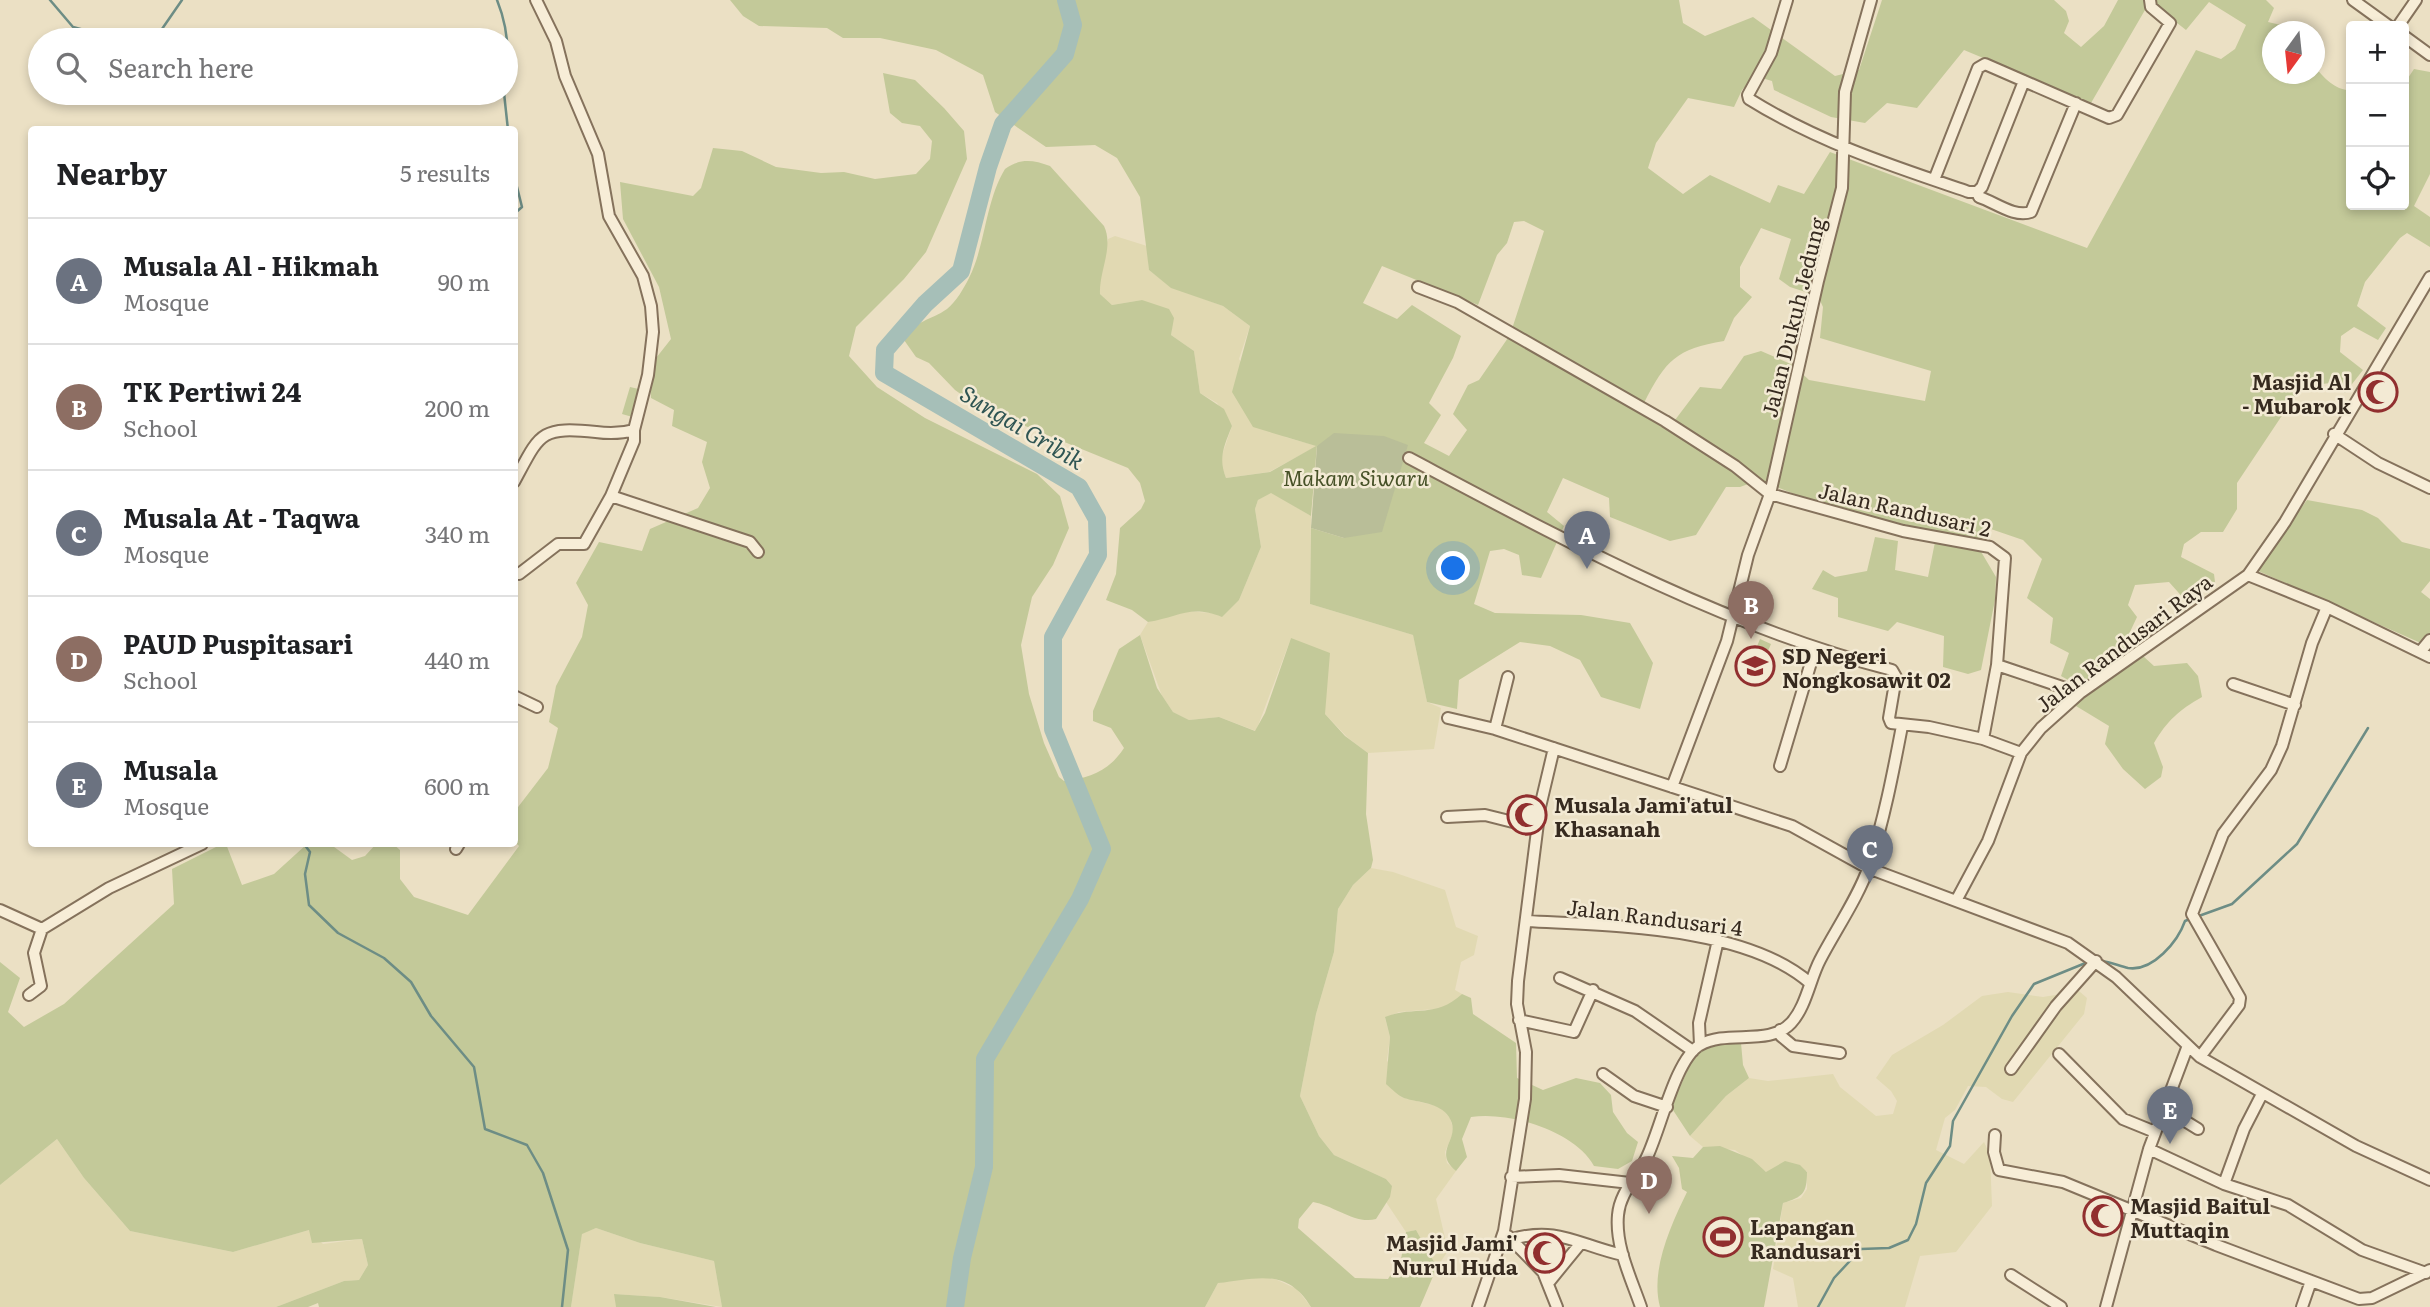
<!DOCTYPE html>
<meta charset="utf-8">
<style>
body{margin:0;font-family:Literata,serif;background:#f2f2f2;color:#202124}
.controls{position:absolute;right:21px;top:21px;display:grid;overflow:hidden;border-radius:7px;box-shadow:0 4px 10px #0003}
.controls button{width:63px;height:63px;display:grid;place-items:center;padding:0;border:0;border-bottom:2px solid #e0e0e0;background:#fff;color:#202124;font:35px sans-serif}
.compass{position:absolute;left:2262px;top:21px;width:63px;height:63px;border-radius:50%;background:#fff;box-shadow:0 4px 10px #0003;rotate:195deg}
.you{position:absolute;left:1454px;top:569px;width:24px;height:24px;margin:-18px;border:5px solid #fff;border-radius:50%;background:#1a73e8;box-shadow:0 0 0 10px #1a73e833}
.badge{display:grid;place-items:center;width:46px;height:46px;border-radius:50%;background:#7c3aed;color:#fff;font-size:23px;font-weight:700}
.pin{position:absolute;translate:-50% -58px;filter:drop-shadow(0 2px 4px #0008)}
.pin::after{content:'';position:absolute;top:37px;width:24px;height:21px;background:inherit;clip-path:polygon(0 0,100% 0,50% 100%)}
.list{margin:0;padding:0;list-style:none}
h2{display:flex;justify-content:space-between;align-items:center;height:91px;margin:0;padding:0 28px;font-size:30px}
h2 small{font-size:23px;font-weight:400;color:#757577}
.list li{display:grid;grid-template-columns:46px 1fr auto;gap:21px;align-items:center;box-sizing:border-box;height:126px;padding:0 28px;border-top:2px solid #e0e0e0}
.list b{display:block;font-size:26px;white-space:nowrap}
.list p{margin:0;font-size:23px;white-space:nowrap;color:#757577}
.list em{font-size:23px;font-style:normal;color:#757577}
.icon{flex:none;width:38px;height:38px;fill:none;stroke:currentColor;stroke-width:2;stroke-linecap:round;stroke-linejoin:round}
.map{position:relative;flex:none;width:2430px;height:1307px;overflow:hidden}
.search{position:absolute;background:#fff;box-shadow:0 4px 10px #0003;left:28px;top:28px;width:490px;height:77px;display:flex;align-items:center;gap:18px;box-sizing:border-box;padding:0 24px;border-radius:38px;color:#757577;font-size:26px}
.panel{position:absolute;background:#fff;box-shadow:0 4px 10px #0003;left:28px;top:126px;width:490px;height:721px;border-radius:7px}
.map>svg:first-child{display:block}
.farmland{fill:#e1d9b2}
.green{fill:#c3c999;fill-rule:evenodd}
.cemetery{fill:#b9be98}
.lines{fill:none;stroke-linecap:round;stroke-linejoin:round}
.stream{stroke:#6d8d85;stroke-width:2.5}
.river{stroke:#a6bfb8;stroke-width:18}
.minor-casing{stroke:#85725c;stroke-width:14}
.minor{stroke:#f7edd7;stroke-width:10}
.labels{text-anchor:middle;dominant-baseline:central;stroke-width:5;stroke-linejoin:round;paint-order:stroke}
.street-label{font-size:21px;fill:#362a1f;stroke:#f3ead4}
.poi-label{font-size:21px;font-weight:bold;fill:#362a1f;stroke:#f3ead4;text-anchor:start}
.park-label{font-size:21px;font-style:italic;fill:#465127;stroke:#f3ead4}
.water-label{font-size:23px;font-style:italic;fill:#2f5553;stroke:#f3ead4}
</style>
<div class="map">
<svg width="2430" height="1307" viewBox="0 0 2430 1307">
<rect width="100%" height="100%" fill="#ebe0c4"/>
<!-- farmland -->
<path class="farmland" d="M1115,236L1147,246L1149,270L1171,287L1223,306L1250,326L1239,359L1285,437L1317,446L1269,472L1226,478L1221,464L1222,455L1232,426L1217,403L1200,393L1194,351L1171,335L1172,327L1142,300L1112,305L1100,294V273L1108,239Z
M1271,492L1311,516L1310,604L1413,635L1427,702L1441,708L1434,749L1368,753L1348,738L1325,714V704L1291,638L1256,731L1219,717L1189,720L1173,712L1162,696L1140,635L1148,622L1183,611L1212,613L1239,600L1261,547L1255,509L1258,500Z
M1371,868L1393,872L1445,890L1456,927L1478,936L1474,955L1461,962L1455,990L1462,994L1446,1008L1399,1012L1385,1018L1390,1037L1387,1060L1401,1097L1440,1107L1450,1118L1454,1131L1445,1152L1447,1163L1456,1171L1436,1199L1448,1251L1437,1267L1416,1230L1406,1232L1386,1202L1392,1186L1386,1179L1334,1155L1319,1136L1300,1096L1316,1014L1334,952L1338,909L1353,885Z
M2079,991L2087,998L2084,1014L2013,1102L2002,1099L1986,1087L1968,1086L1955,1110L1945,1118L1936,1150L1964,1164L1984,1142L1990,1155L1992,1206L1956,1252L1920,1256L1905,1307H1798L1793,1278L1773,1269L1783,1203L1801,1198L1807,1189V1171L1766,1172L1735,1150L1703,1147L1690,1136L1726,1096L1749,1078L1768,1081L1833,1074L1840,1087L1876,1116L1893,1114L1897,1101L1891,1091L1876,1078L1892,1055L1943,1025L1982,996L2008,992L2043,997Z
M57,1139L84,1178L130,1231L233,1252L309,1230L323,1244L362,1239L368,1265L359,1280L344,1281L276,1307H0V1185Z
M596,1228L640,1243L714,1261L722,1307L660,1297L615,1294L616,1307H571L582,1233Z
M1256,1276L1275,1279L1297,1289L1311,1307H1205L1218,1283Z"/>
<!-- green -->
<path class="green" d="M730,0H1679L1683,23L1705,36L1753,17L1835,76L1859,70L1882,0H2054L2066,11L2069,21L2064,33L2081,47L2104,26L2118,0H2266L2274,8L2268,22L2281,25L2285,31L2272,32V74H2314L2315,67C2324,78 2336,91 2351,90V205H2404V84L2414,69L2430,72V174L2414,206L2430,217V247L2407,233L2400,238L2365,282L2357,306L2386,328L2378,340L2354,327L2341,336L2340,352L2363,370L2345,393L2330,383L2315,385L2295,396L2237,483V509L2223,532H2201L2184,544L2181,557L2214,574L2215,582L2186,601L2169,582L2135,585L2128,605L2137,617L2129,634L2143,656L2154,666L2187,663L2198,676L2202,697C2179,710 2167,721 2154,743L2163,767L2161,777L2145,789L2123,769L2105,744L2109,726L2076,706L2080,700L2077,685L2061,676L2069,653L2050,643L2053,618L2027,598L2042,559L2023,540L1985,527L1980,550L1996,577L1995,600L1981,670L1968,674L1943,667L1944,636L1897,622L1888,631L1838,617V598L1812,589L1823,570L1835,577L1867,571L1875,537L1898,541L1895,570L1928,577L1937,532L1822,505L1759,480L1740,487H1726L1696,535L1670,541L1610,517L1609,498L1563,478L1547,512L1564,526L1541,578L1522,575L1519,555L1504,549L1490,551L1474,604L1495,613L1581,615L1630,623L1653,663L1640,709L1601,697L1580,660L1550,646L1520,642L1459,680L1457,709L1427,702L1413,635L1310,604L1311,528L1344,538L1317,445L1311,516L1271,493L1258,500L1255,509L1261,547L1239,600L1222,617C1190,604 1177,618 1148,622L1132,610L1106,600L1116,574L1120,528L1141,509L1145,501L1140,483L1128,468L979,407L955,390L929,363L916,357L904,340C916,319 930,321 947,309C956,302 964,288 969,278C986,244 985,202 1005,169C1020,158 1033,160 1050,166L1104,226C1114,247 1099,271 1100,294L1112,305L1142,300L1169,309L1174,318L1171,335L1194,351L1200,393L1224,409L1232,426C1224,446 1218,458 1226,478L1270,472L1316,446L1253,427L1232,392L1250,326L1223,306L1171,288L1149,270L1140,197L1117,158L1095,145L1046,147L995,112L983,75L936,50L880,38H843L827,28L759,26L743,16ZM2209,2L2246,25L2235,49L2221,59L2196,50L2087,248L1830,152L1804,194L1778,185L1770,203L1710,175L1683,194L1648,168L1656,143L1688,98L1734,107L1742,90L1755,76L1772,81L1774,90L1831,117L1865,123L1887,103L1917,108L1964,50L2091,103L2145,10L2153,4L2186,30ZM1524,221L1544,231L1510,335L1479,380L1468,385L1453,414L1467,430L1449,456L1424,443L1441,415L1429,403L1453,358L1461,336L1412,305L1397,319L1363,303L1382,266L1478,305L1497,255L1507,243L1514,222ZM1761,228L1791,239L1779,279L1790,287L1818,296L1823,307L1820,338L1931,371L1925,401L1809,380L1793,365L1761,351L1744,356L1721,389L1700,387L1675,420L1644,403C1666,360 1676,349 1724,341L1734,318L1752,297L1740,287V267Z
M883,73L915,80L944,108L964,131L967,159L926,252L904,279L856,327L849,356L877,387L925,418L1037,474L1060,496L1069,528L1053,565L1032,597L1021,645L1029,694L1044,743L1059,777L1064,781C1090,778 1109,771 1124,748L1111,728L1093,721V711L1119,649L1140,635L1157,688L1173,712L1189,720L1219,717L1255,731L1265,713L1291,638L1330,653L1325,714L1345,736L1368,753L1366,814L1373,860L1371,868L1353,885L1338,909L1334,952L1316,1014L1300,1096L1319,1136L1334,1155L1386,1179L1392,1186L1390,1197L1376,1219C1356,1225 1333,1205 1313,1202L1299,1219L1298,1228L1355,1278L1388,1279L1401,1259L1406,1232L1416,1230L1437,1267L1420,1307H1311C1287,1267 1256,1279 1218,1283L1205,1307H722L714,1261L640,1243L596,1228L582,1234L571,1307H319L318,1303L308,1307H276L344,1281L359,1280L368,1265L362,1239L312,1243L309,1230L233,1252L130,1231L84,1178L57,1139L0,1185V962L20,978L8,1012L24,1027L64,1004L174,904L172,869L222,844H226L242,885L274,874L307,844H330L352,860L365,856L376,844H393L400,850V879L414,897L468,915L519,846L515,842V811L548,768L558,728L549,722L556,686L582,637L588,605L576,583L599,542L642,551L650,529L698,508L710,488L702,462L707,442L672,426L674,410L651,398L649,367L671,339L659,287L623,219L620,182L693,196L701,188L713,148L742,151L776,167L821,173L844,172L875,179L916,174L930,159L932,141L920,126L902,123L890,113Z
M630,387L643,390L636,418L622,414Z
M2307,500L2362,510L2378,518L2402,542L2430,549V581L2421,592L2430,599V635L2423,644L2256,570Z
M1760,639L1771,644L1754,683L1744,678Z
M1462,994L1471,998L1473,1014L1516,1043L1517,1078L1543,1090L1576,1078L1600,1083L1611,1095L1613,1112L1627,1133L1638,1142L1632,1161L1618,1169L1594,1166C1575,1131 1509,1111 1471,1117L1462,1139L1467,1157L1456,1171C1431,1150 1463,1139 1449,1117C1439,1102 1419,1103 1404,1098C1397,1095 1392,1089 1386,1084L1390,1037L1385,1017C1417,1005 1434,1019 1462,994Z
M1741,1043L1743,1065L1749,1078L1726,1096L1690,1136L1671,1107L1695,1054L1704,1046Z
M1720,1146L1752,1159L1766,1172L1785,1161L1800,1165L1807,1172C1807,1193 1803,1197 1783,1203L1764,1307H1660C1650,1270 1671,1225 1687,1192L1682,1189L1679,1168L1672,1156L1693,1158L1703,1147Z
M614,1294L660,1297L716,1307H616Z"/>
<!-- cemetery -->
<path class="cemetery" d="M1334,433L1384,436L1408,445L1382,532L1344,538L1311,528L1317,446Z"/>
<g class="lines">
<!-- stream -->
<path class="stream" d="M50,0L73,27L121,40
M497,0C508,27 510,52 506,80
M126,40L162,29L182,0
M504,93L508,130
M514,175L522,207L514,214
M304,844L310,852L305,874L309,905L338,933L384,958L411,982L431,1016L474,1067L485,1129L527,1145L543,1173L568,1250L562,1307
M2196,917L2232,904L2297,844L2368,728
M2101,961C2111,962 2119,966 2128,968C2153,972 2178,941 2185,921L2190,919
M1818,1307L1834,1278L1861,1249L1889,1248L1908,1240L1916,1224L1926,1183L1950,1146L1953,1121L2012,1016L2034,984L2088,962"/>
<!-- river -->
<path class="river" d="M955,1307L962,1258L984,1167L985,1059L1080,899L1102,849L1053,729V637L1098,555L1097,519L1079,487L884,373L885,350L925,304L961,271L988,167L1003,124L1065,54L1073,25L1066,0"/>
<!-- minor casing -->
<g class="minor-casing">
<path id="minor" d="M1787,0L1771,53L1748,95L1749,99C1818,142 1892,166 1969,192H1977L1982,187L2024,81L2109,118L2117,115L2170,23L2151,7L2150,0
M2353,0L2389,26
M2398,26L2416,0
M2404,36L2430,55
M1934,180L1978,68L1985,64L2024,81
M1977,192L1979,197C1995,202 2014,218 2031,212L2076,103
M1418,287L1457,302L1665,421L1735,466L1770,494L1903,531L1990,547L2005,558L1997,665L1983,739
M634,430V441L611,496L750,542L758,552
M2334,434L2378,463L2430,488
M1409,458C1564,540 1721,626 1892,670L1896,677L1889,718L1891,723L1929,727L1983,739L2021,753
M514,482C540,434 539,426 596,432C610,434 620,434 634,430L648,375L653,332L651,306L643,276L609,216L598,154L565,76L556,41L536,0
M514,573L519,574L558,544H584L611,496
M2248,575L2327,607L2430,657
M2421,651L2430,640
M1997,665L2080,693
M2233,684L2295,705
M514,696L537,707
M1448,718L1495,729L1792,826L1868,868L2068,943L2116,977L2200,1057L2356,1146L2430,1180
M1495,729L1508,677
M1780,766L1815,649
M1672,787L1727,641L1748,555L1770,494L1818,281L1842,188L1845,92L1871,0
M1447,817L1485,815L1537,828
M456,849L459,844
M1957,899L1988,841L2021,753L2041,728L2080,693L2248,575L2285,522L2430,277
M0,910L42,929L109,888L202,844
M1527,921C1611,926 1745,926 1810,983
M1560,978L1635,1011L1693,1051
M29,995L41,986L34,953L42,929
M1519,1020L1574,1032L1593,990
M1780,1030L1781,1036L1793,1046L1840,1053
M1700,1045L1699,1023L1718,940
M2059,1054L2123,1119L2155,1132
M2200,1057L2239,1005L2240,998L2192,914L2223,834L2271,770L2282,746L2312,643L2327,607
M2011,1069L2056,1006L2096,961
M1603,1074L1634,1096L1667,1107
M2164,1108L2198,1129
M1995,1135L1994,1152L1999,1170L2063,1182L2216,1245L2359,1299L2372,1298L2430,1270
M2149,1149L2224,1184L2288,1205L2362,1250L2426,1273
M1511,1177L1559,1175L1630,1183
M2224,1184L2244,1129L2262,1094
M1508,1236L1543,1272L1557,1307
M1512,1239C1558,1226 1578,1245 1623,1255
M2011,1275L2061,1307
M1549,1282L1580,1244
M1478,1307L1504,1231L1525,1099L1526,1052L1517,1004L1518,981L1540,807L1554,748
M1641,1307C1631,1278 1615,1246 1618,1215C1620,1192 1636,1179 1646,1159C1660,1132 1675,1059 1700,1045C1727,1029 1769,1047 1791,1023C1806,1007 1810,979 1820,960C1835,931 1859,896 1869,866C1884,820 1893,773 1902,726
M2106,1307L2149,1149L2187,1048
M2302,1307L2311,1281"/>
</g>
<!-- minor -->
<use href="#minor" class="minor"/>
</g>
<!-- icons -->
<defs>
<g id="mosque-ring" transform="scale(2.0125)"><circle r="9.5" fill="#f3ead4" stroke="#912f2f" stroke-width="1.5"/><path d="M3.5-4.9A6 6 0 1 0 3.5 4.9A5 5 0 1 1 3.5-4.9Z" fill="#912f2f"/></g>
<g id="school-ring" transform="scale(2.0125)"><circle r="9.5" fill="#f3ead4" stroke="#912f2f" stroke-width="1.5"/><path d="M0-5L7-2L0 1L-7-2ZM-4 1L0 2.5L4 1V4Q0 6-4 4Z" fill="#912f2f"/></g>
<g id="stadium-ring" transform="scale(2.0125)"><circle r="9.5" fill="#f3ead4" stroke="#912f2f" stroke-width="1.5"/><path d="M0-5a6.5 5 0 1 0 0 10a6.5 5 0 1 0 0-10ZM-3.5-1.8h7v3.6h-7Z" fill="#912f2f"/></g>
</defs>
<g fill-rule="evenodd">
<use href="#mosque-ring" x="2378" y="392"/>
<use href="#school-ring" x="1755" y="666"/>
<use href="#mosque-ring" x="1527" y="815"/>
<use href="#mosque-ring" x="2103" y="1216"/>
<use href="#stadium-ring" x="1723" y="1237"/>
<use href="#mosque-ring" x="1545" y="1253"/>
</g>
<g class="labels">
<!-- street labels -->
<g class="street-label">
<text transform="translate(1792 317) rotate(-76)">Jalan Dukuh Jedung</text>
<text transform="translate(1905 508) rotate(13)">Jalan Randusari 2</text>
<text transform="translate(2123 642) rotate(-37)">Jalan Randusari Raya</text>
<text transform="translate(1655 916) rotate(7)">Jalan Randusari 4</text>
</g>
<!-- poi labels -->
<g class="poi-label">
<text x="2351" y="380" text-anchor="end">Masjid Al<tspan x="2351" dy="24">- Mubarok</tspan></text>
<text x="1782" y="654">SD Negeri<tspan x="1782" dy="24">Nongkosawit 02</tspan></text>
<text x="1554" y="803">Musala Jami'atul<tspan x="1554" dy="24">Khasanah</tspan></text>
<text x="2130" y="1204">Masjid Baitul<tspan x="2130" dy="24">Muttaqin</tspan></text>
<text x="1750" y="1225">Lapangan<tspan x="1750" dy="24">Randusari</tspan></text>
<text x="1518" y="1241" text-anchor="end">Masjid Jami'<tspan x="1518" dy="24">Nurul Huda</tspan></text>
</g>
<!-- park labels -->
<g class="park-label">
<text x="1356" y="476">Makam Siwaru</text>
</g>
<!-- water labels -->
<g class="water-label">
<text transform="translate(1023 426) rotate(31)">Sungai Gribik</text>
</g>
</g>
</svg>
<div class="controls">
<button>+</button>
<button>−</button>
<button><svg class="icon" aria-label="locate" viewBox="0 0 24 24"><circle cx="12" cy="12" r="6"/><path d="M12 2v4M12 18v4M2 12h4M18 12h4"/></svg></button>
</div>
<svg class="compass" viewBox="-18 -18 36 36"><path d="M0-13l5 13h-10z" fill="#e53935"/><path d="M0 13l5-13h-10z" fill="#757577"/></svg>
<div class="you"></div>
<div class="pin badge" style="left:1587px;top:569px;background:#6b7280">A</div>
<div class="pin badge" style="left:1751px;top:639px;background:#8d6e63">B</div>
<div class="pin badge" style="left:1870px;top:883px;background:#6b7280">C</div>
<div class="pin badge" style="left:1649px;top:1214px;background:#8d6e63">D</div>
<div class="pin badge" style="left:2170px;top:1144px;background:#6b7280">E</div>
<div class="search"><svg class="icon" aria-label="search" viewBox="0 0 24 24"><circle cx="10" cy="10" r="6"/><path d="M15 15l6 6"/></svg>Search here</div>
<section class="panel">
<h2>Nearby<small>5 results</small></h2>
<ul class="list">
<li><span class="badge" style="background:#6b7280">A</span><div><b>Musala Al - Hikmah</b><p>Mosque</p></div><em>90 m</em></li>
<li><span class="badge" style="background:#8d6e63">B</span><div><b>TK Pertiwi 24</b><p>School</p></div><em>200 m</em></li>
<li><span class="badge" style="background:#6b7280">C</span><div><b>Musala At - Taqwa</b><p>Mosque</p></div><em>340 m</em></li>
<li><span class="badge" style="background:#8d6e63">D</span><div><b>PAUD Puspitasari</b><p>School</p></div><em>440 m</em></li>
<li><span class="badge" style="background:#6b7280">E</span><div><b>Musala</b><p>Mosque</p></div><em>600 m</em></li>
</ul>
</section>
</div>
